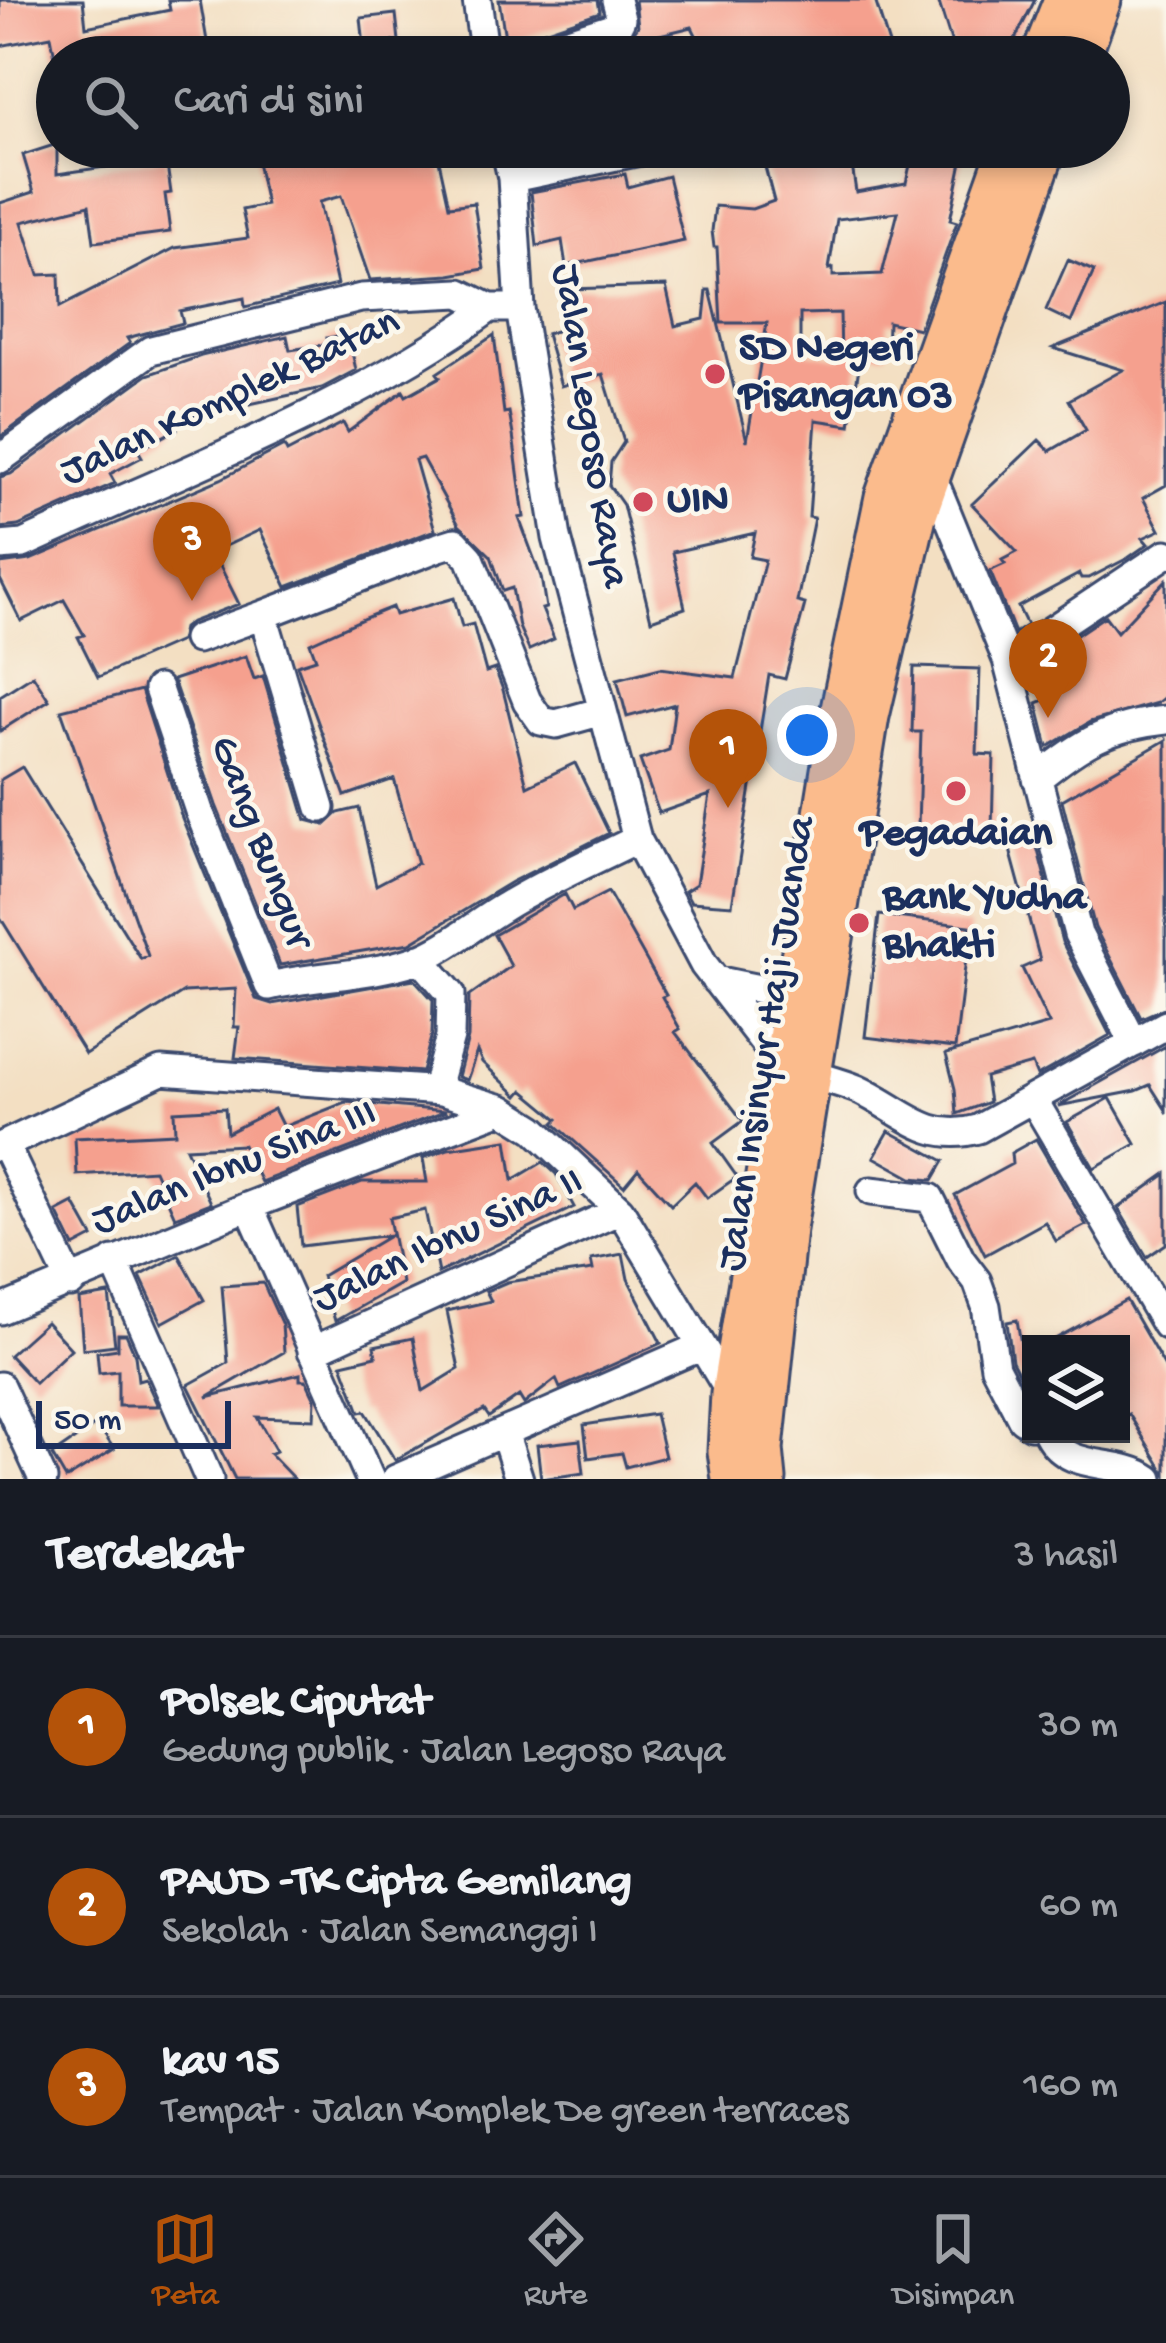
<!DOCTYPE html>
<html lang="id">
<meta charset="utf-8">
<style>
body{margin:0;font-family:"Gochi Hand",sans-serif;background:#20242c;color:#f1f3f6}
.controls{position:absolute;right:36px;bottom:36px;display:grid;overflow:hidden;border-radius:0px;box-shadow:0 6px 18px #0003}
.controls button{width:108px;height:108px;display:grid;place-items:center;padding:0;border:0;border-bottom:3px solid #363941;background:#171b24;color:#f1f3f6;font:60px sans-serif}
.scale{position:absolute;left:36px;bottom:30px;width:195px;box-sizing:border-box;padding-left:12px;border:6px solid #1b2f5e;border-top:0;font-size:33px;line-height:42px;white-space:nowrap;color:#1b2f5e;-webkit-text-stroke:9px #fbf7ec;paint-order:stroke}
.you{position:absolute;left:807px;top:735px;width:42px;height:42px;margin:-30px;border:9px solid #fff;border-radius:50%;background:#1a73e8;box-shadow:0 0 0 18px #1a73e833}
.badge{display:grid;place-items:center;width:78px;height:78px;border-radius:50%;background:#b45309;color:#fff;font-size:39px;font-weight:700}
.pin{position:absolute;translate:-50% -99px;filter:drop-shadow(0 3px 6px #0008)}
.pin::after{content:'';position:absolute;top:63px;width:42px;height:36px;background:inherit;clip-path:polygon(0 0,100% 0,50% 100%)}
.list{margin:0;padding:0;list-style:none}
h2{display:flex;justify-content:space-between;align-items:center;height:156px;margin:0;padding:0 48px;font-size:51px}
h2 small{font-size:39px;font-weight:400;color:#9ea1a6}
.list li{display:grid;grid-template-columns:78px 1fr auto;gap:36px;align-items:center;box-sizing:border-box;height:180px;padding:0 48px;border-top:3px solid #363941}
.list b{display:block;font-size:45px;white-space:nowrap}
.list p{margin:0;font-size:39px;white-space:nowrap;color:#9ea1a6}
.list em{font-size:39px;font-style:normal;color:#9ea1a6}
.icon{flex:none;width:66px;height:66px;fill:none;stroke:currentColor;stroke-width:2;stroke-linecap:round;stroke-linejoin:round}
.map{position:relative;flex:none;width:1166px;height:1479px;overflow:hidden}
.search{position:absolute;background:#171b24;box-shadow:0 6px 18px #0003;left:36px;right:36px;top:36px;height:132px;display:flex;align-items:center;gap:30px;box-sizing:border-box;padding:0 42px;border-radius:66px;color:#9ea1a6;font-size:45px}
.sheet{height:696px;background:#171b24}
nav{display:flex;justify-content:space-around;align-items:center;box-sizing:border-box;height:168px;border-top:3px solid #363941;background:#171b24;font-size:33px;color:#9ea1a6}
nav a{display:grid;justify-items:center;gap:6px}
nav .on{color:#b45309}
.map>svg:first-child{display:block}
.building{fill:#f5a08e;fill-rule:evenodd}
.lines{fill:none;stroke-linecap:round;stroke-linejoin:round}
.minor-casing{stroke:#3b496d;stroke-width:33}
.highway-casing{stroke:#3b496d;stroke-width:45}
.minor{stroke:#fff;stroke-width:27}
.highway{stroke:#fbbb8c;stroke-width:39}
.poi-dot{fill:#d1495b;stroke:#fbf7ec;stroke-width:4.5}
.labels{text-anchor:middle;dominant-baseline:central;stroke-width:9;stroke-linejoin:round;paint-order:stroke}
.poi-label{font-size:42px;font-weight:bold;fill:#1b2f5e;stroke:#fbf7ec;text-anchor:start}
.street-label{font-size:42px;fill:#1b2f5e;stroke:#fbf7ec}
</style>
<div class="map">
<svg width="1166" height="1479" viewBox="0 0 1166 1479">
<rect width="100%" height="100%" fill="#fbf7ec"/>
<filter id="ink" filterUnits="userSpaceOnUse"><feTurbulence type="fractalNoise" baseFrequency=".00833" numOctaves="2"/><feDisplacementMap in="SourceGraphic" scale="24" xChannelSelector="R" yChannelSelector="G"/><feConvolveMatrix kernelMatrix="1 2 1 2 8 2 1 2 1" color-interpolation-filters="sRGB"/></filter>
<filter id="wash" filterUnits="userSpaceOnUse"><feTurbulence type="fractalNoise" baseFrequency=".004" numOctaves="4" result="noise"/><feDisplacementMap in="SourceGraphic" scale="48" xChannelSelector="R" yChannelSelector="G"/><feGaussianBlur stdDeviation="2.7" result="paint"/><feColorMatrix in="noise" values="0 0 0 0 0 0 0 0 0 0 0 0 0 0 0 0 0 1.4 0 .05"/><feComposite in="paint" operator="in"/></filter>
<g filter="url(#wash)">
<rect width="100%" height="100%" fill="#f3dfc2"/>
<g id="blocks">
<!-- building -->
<path class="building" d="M0,0H83L86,27L170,10L168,0H200L209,53L182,57H55L51,36L0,46Z
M499,0H598L600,12L506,44Z
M635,0H875L893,57H707L692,27L610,47L612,57H577L630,38L638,26Z
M938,0H1035L1006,57H956Z
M396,14L399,41L364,46L361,18Z
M57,144V174L166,158L171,193L165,194L170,232L94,242L89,205L22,222L39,275L59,274L60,307L175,248L248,238L242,210L266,205L254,147H436L449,206L474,203L484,269L450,275L370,280L341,196L319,202L337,285L245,307L244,298L180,311L183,323L127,338L130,343L0,437V203L34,192L23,155Z
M780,147H819L826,170L852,165L856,192L906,183L914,147H965L950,220L957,222L919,329L888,322L887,354H861L850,425L816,420L809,517L814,518L797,602L805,604L785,679L769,675L732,905L691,902L685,891L696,884L710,795L659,813L640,760L669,750L675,704L627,717L617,679L660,668L735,678L765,560L750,557L755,533L673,552L685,608L651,620L623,505L609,485L611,462L624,442L603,374L561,386L546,334L575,325L569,289L666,286L675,326L704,319L707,290H710L747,441L767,323H721L717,247H714L712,231L715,206L752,209L774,201L761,152ZM898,212L882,274L833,276V268L829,269L837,219ZM840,313L841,358L800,351V314Z
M625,174L628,187L668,176L684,241L566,266L562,240L537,246L531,192Z
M1068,260L1094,271L1071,322L1046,310Z
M1166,302V485L1143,498L1160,530L1143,538L1148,544L1128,558L1089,578H1081L1079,574L1018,607L1027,625L1015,633L990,571L1005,564L1002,560L1017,552L972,504L1039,440L1050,451L1086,430L1069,400L1123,370L1053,348Z
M348,334L356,370L322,388L250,404L249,400L173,421L177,429L138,450L142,457L110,474L115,483L18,526L0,528V477L11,474L147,375L201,356L287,336L290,350L329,344L327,338Z
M494,335L504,413L509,412L513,435L524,517L519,518L541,577L546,608L542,609L554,639L529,650L519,627L512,588L503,591L491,556L459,525L422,458L415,460L435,530L287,587L260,530L213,552L239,604L191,622L183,628L180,641L98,677L78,637L84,635L64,600L21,621L0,579V564L30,560L221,479L284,446L287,452L343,423L348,432L403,391L406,396L440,377L437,373Z
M1166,580V696L1157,703L1090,722L1048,747L1037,703L1045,700L1029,667L1105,616L1117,632Z
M454,598L462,627L473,624L486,672L495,669L503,690L527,786L575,763L609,833L511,882L410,943L280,965L216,805L173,680L246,656L254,679L263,676L306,820L325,825L338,813L359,808L376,885L418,863L394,779L345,796L297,665L316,659L310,643L365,618L392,607L395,615Z
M914,667L980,669L977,754L994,755L992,830L918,827L921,732H912Z
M33,675L49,700L0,731V696Z
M141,690L182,818L256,999L272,1004L414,979L433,1000L432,1034L422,1072L235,1058L239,1027H234L236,989L184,992L85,1054L0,917V780L22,767L141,959L148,956L61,710Z
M1166,740V1007L1141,1018L1095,928L1062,800Z
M1035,839L1062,942L1110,1035L1037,1076L1032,1064L985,1077L989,1102L957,1114L955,1089L946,1054L1049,1024L1022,968L1040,960L1009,846Z
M608,892L666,995L662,997L680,1029L675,1032L743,1121L713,1143L737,1177L707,1198L695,1182L671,1205L638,1169L624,1186L554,1123L558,1119L523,1090L518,1096L482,1062L477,1051L467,1080L458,1077L468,1038L469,996L511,966L494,935L565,894L573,910Z
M879,915L970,926L955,1048L865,1037Z
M1166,1046V1110L1150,1085L1136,1091L1058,1106Z
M1110,1098L1136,1144L1094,1168L1067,1122Z
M346,1102L446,1111L261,1182L243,1145L186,1148L211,1203L175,1217L154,1170L77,1175L75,1138L175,1133L174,1111L225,1108L227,1133L274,1109L283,1127Z
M889,1131L944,1161L933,1180L912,1178L874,1157Z
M1036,1139L1086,1225L1056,1241L1045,1222L985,1255L955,1195L1012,1164L1011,1153Z
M507,1140L513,1180L543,1162L556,1174L574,1207L438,1273L425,1210L389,1218L402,1283L335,1321L322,1276L391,1235L301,1246L297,1207L362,1182H427L423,1158L448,1149Z
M1166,1174V1244L1147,1257L1118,1208Z
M74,1203L93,1237L74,1247L57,1212Z
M623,1254L628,1279L661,1343L560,1388L556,1379L524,1404L519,1396L489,1417L484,1410L395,1460L365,1411L360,1412L342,1364L376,1356L374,1346L413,1338L423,1391L459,1369L447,1311L491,1301L486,1291L507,1282L593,1270L591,1260Z
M179,1255L204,1300L162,1323L140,1276Z
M263,1283L282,1325L284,1352L207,1397L300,1374V1380H306L315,1399L314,1419L257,1417L276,1451L270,1454L294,1479H235L188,1385L228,1363L222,1286Z
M109,1294L115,1345L83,1349L79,1299Z
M1126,1300L1166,1369V1475L1129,1414L1121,1419V1344H1046Z
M1017,1320L1023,1356L1031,1352V1397L1012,1361L1007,1322Z
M46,1322L71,1349L35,1383L9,1355Z
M118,1334H126L135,1355L138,1380L145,1378L158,1406H118V1371L99,1373L97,1352L118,1349Z
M655,1414L665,1457L626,1467L622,1453L588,1458L584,1425Z
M97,1424L114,1449L66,1479L52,1455Z
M580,1440L584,1473L541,1479L537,1445Z"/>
</g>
</g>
<g filter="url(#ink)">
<use href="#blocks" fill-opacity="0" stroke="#3b496d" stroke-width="3"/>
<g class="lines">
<!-- minor casing -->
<g class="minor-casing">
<path id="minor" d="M477,0L485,57
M518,57L618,25L621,19L616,0
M505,147L512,178L520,308L557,538L637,839L704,965L783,1067
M512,178L659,147
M0,459L151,350L361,298L460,293L490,308H520
M932,476L1007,660L1078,934L1134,1043
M0,546L23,544C177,473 354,407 490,308
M197,639L263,615
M1007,660L1166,554
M158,689L199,811L269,986C318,975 367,976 416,960C448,948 475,924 504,907C546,881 593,861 637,839
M1037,779C1081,743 1109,726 1166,720
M321,808L263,615L439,547L455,542L470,558L527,701L541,721L556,724L603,711
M420,958L451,994L450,1037L439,1077L441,1091
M715,980L794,996
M811,1074C826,1079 842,1083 857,1089C901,1109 927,1144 978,1129L1166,1025
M1033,1099L1166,1325
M5,1145L71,1283
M0,1147L161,1071L441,1091L502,1109L534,1129L620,1210L731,1394
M871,1191L930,1198L961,1260L977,1281L986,1306L995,1367L1022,1419L1031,1425
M249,1206L370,1479
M114,1261L209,1479
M0,1310L249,1206L502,1109
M312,1351L620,1210
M0,1386L43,1479
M504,1432L519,1479
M1048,1434C1069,1474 1117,1457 1149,1479
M396,1479L702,1346"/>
</g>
<!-- highway casing -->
<g class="highway-casing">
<path id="highway" d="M1041,57L1064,0
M1080,57L1101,0
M732,1479L728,1451L731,1394L840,714L885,497L1009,147
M766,1479L763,1449L786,1229L869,716L916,516L1046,147"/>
</g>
<!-- minor -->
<use href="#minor" class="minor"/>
<!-- highway -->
<use href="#highway" class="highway"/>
</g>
</g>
<!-- markers -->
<g class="poi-dot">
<circle cx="715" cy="374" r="12"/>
<circle cx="643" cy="502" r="12"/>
<circle cx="956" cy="791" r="12"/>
<circle cx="859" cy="923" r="12"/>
</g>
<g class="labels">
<!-- poi labels -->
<g class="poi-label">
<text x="739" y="350">SD Negeri<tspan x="739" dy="48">Pisangan 03</tspan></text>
<text x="667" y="502">UIN</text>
<text x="956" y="835" text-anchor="middle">Pegadaian</text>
<text x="883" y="899">Bank Yudha<tspan x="883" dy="48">Bhakti</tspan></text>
</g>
<!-- street labels -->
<g class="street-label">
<text transform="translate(231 399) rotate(-25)">Jalan Komplek Batan</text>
<text transform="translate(588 426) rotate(81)">Jalan Legoso Raya</text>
<text transform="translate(259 843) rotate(69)">Gang Bungur</text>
<text transform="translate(769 1044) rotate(-81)">Jalan Insinyur Haji Juanda</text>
<text transform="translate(235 1169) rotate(-22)">Jalan Ibnu Sina III</text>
<text transform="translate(449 1242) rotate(-25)">Jalan Ibnu Sina II</text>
</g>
</g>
</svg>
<div class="controls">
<button><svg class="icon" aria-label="layers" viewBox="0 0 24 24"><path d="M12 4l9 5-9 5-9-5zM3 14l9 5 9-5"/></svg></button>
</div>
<div class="scale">50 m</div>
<div class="you"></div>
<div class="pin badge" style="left:728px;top:808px">1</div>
<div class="pin badge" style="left:1048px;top:718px">2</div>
<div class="pin badge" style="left:192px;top:601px">3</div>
<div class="search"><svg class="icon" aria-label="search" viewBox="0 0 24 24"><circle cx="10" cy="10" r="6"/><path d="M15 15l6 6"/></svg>Cari di sini</div>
</div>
<section class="sheet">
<h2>Terdekat<small>3 hasil</small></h2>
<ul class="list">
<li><span class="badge">1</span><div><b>Polsek Ciputat</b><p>Gedung publik · Jalan Legoso Raya</p></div><em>30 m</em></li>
<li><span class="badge">2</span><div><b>PAUD -TK Cipta Gemilang</b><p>Sekolah · Jalan Semanggi I</p></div><em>60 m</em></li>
<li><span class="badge">3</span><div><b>kav 15</b><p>Tempat · Jalan Komplek De green terraces</p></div><em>160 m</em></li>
</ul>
</section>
<nav>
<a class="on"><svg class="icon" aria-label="map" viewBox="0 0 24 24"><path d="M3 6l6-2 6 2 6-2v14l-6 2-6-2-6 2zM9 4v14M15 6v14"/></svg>Peta</a>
<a><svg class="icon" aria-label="directions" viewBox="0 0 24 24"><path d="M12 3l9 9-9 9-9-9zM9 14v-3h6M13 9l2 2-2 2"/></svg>Rute</a>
<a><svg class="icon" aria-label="saved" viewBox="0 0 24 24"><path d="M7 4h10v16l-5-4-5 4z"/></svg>Disimpan</a>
</nav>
